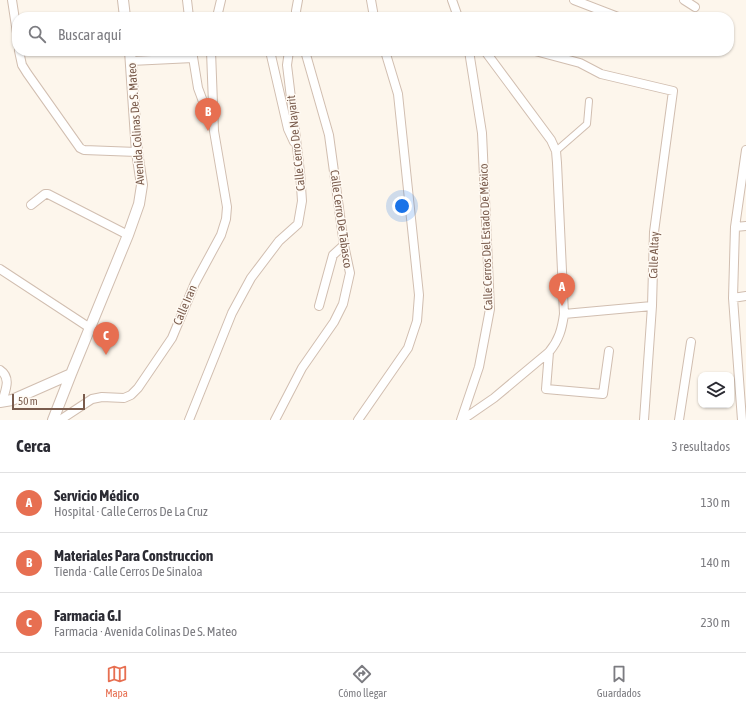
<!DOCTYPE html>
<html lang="es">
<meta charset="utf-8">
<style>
body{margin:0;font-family:"Asap Condensed",sans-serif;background:#f2f2f3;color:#2b2b33}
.controls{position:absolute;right:12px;bottom:12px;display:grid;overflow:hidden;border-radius:8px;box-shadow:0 1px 3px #0004}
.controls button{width:36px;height:36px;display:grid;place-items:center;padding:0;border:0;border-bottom:1px solid #e1e1e2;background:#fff;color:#2b2b33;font:20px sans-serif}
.scale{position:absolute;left:12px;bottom:10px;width:73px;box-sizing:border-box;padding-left:4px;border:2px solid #7a5c4d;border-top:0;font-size:11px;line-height:14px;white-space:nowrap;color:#7a5c4d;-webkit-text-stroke:3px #fffaf3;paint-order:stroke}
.you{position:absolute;left:402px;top:206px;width:14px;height:14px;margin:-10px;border:3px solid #fff;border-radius:50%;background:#1a73e8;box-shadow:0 0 0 6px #1a73e833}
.badge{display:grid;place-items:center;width:26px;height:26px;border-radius:50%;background:#e76f51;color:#fff;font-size:13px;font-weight:700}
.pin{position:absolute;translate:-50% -33px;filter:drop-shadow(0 1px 2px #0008)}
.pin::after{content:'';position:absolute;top:21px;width:14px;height:12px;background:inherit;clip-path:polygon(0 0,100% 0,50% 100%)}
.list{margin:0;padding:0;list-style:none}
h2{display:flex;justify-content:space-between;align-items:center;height:52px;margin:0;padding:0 16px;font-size:17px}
h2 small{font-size:13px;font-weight:400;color:#7c7c81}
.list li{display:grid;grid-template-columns:26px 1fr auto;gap:12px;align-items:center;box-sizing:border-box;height:60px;padding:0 16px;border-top:1px solid #e1e1e2}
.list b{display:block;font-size:15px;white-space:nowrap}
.list p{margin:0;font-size:13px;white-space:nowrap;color:#7c7c81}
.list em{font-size:13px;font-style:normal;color:#7c7c81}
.icon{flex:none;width:22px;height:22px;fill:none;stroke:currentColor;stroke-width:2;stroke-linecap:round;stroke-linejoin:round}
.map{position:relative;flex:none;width:746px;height:420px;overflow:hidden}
.search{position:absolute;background:#fff;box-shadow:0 1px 3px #0004;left:12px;right:12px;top:12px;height:44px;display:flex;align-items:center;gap:10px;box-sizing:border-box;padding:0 14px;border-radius:16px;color:#7c7c81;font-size:15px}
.sheet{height:232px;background:#fff}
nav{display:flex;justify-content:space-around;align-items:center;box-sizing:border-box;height:56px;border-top:1px solid #e1e1e2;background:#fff;font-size:11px;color:#7c7c81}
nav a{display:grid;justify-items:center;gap:2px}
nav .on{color:#e76f51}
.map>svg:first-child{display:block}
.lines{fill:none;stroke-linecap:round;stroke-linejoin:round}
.pedestrian-casing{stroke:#d1beb0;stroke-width:8}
.minor-casing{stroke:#d1beb0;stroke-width:10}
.tertiary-casing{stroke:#d1beb0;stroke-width:12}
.pedestrian{stroke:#fff;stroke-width:6}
.minor{stroke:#fff;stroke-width:8}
.tertiary{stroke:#fff;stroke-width:10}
.labels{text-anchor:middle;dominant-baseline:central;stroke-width:3;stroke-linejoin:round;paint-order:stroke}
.street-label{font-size:12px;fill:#7a5c4d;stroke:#fffaf3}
</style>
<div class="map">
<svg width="746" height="420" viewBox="0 0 746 420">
<rect width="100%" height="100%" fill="#fdf6ec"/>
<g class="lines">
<!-- pedestrian casing -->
<g class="pedestrian-casing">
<path id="pedestrian" d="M556,151L587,124L589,101"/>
</g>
<!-- minor casing -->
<g class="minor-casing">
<path id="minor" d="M12,0L17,33
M187,0L189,17
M371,0L374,17
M452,0L458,17
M574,0L618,17
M684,0L695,7
M217,17L221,0
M297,17L296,11L298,0
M19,51L22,65L27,73L80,148L84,150L137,152
M192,51L198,88L211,123
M270,51L288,129L294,142
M535,51L580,63L601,74L673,91L654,232L652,306L644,420
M131,61L193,58
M31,205L45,194H48L128,235
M735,227L746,226
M0,269L90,328
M733,298L746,296
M319,306L333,255L344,245
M564,314L652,306
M549,352L546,389L603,394L609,351
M0,370C12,378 5,391 2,402
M60,420L92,399L102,397L124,398L131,395L138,388L172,338L195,283L221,235L226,219L227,207L214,131L211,51
M189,420L232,313L251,278L279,241L298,224L302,201L300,172L287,65L289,51
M275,420L302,368L334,322L343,304L350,273L344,245L329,135L305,51
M358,420L408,348L417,321L419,295L398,94L385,51
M461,420L479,367L490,309L482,133L469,51
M462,420L494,398L549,352C559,340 562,329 564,314L557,163L556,151L551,140L485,51
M679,420L691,342
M742,420L733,298L735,227L746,150"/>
</g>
<!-- tertiary casing -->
<g class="tertiary-casing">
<path id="tertiary" d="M123,0L125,17
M0,402L12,400L71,374
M53,420L71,374L128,235L139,204L142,185L137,152L130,51"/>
</g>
<!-- pedestrian -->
<use href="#pedestrian" class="pedestrian"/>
<!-- minor -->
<use href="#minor" class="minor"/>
<!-- tertiary -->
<use href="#tertiary" class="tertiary"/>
</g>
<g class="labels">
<!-- street labels -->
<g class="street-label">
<text transform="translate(136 124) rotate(-94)">Avenida Colinas De S. Mateo</text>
<text transform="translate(296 143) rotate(-96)">Calle Cerro De Nayarit</text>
<text transform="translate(341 219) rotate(82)">Calle Cerro De Tabasco</text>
<text transform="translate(486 237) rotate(-92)">Calle Cerros Del Estado De México</text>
<text transform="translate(654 255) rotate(-88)">Calle Altay</text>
<text transform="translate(185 305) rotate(-67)">Calle Iran</text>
</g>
</g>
</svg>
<div class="controls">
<button><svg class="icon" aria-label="layers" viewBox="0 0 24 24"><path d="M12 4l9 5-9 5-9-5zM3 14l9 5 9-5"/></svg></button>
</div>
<div class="scale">50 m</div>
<div class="you"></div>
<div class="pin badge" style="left:562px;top:306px">A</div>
<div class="pin badge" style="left:208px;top:131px">B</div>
<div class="pin badge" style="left:106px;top:355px">C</div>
<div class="search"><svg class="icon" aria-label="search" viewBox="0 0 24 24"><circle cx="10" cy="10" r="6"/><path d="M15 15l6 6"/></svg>Buscar aquí</div>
</div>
<section class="sheet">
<h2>Cerca<small>3 resultados</small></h2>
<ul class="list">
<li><span class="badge">A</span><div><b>Servicio Médico</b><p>Hospital · Calle Cerros De La Cruz</p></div><em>130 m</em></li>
<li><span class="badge">B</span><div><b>Materiales Para Construccion</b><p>Tienda · Calle Cerros De Sinaloa</p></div><em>140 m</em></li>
<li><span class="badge">C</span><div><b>Farmacia G.I</b><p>Farmacia · Avenida Colinas De S. Mateo</p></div><em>230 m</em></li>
</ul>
</section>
<nav>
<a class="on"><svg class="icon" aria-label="map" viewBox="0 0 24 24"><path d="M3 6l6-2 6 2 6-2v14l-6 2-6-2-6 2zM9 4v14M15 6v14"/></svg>Mapa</a>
<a><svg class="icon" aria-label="directions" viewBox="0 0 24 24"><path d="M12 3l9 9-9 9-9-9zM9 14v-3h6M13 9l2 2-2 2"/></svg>Cómo llegar</a>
<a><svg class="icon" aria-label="saved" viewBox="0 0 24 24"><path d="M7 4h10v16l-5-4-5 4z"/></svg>Guardados</a>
</nav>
